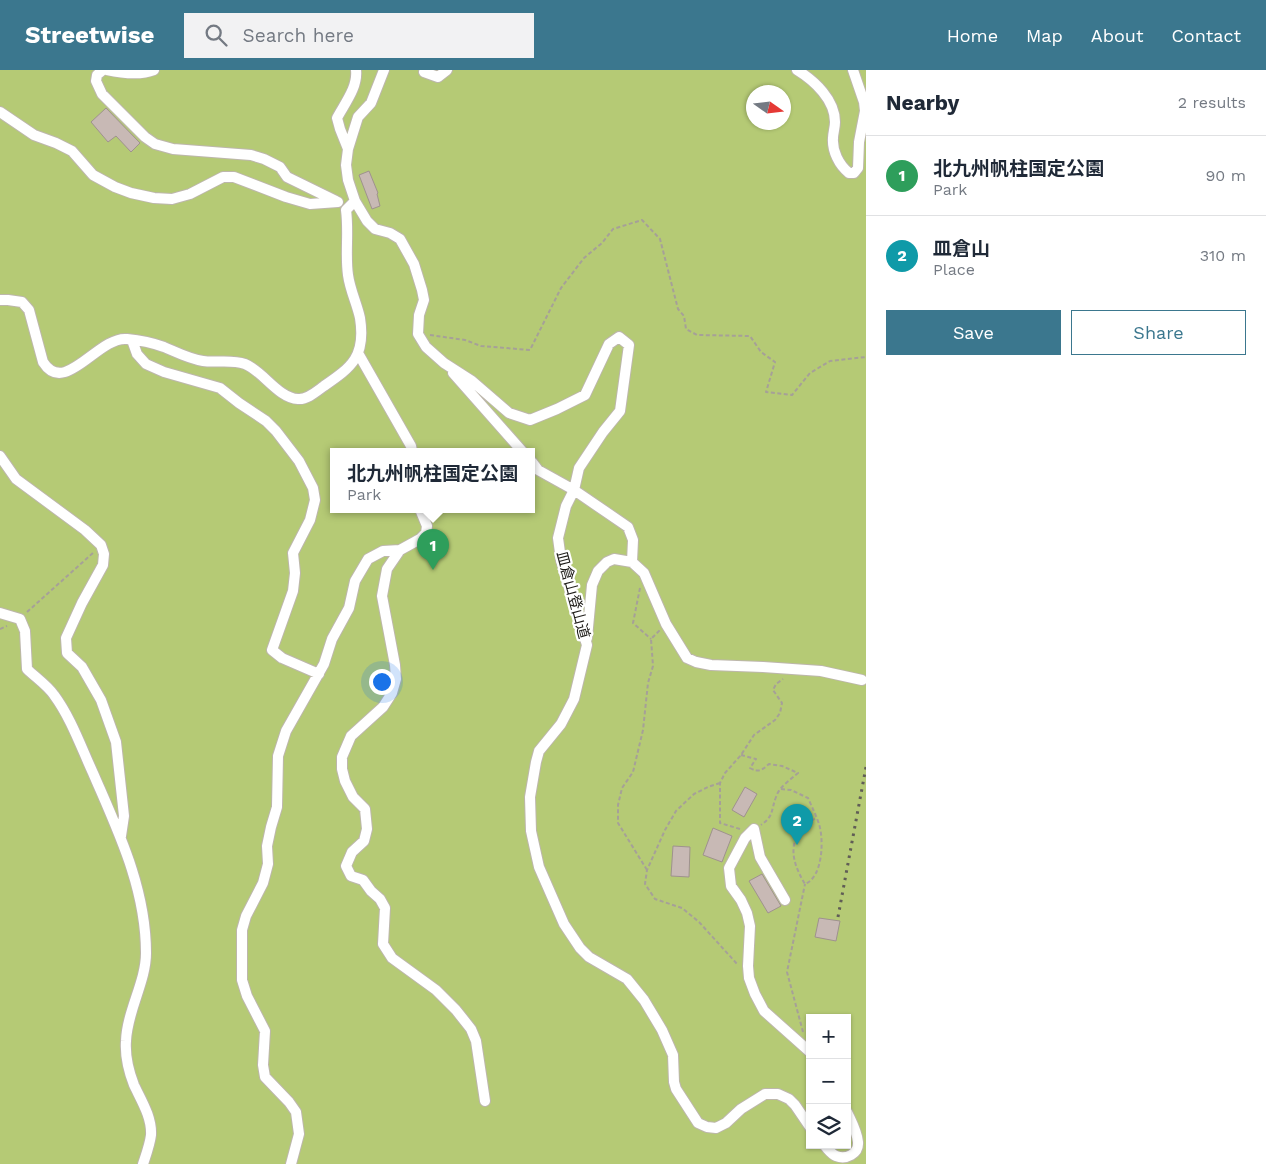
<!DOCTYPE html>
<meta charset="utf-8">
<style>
body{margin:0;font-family:"Work Sans","Noto Sans JP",sans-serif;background:#f2f2f3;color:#1f2937}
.controls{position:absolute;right:15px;bottom:15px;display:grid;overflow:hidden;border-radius:0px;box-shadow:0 1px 4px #0004}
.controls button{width:45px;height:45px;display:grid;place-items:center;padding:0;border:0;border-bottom:1px solid #e0e1e3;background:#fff;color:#1f2937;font:25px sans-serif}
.compass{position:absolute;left:746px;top:15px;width:45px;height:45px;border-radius:50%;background:#fff;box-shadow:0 1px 4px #0004;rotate:104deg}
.you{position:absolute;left:381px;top:611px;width:18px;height:18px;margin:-12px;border:4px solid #fff;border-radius:50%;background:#1a73e8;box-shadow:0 0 0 8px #1a73e833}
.badge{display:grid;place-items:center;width:32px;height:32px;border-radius:50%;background:#3b778e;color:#fff;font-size:16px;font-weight:700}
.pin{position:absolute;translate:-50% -41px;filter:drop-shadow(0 1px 2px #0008)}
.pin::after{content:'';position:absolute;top:26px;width:18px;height:15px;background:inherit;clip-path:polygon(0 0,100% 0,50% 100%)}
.popup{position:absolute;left:330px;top:378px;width:205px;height:65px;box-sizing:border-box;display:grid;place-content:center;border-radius:0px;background:#fff;filter:drop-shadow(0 1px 4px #0005);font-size:16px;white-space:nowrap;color:#747a83}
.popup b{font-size:19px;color:#1f2937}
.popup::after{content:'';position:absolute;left:50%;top:100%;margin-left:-10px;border:10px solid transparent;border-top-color:#fff}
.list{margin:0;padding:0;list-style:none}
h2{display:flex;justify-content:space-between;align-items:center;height:65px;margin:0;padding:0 20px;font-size:21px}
h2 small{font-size:16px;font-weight:400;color:#747a83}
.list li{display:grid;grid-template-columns:32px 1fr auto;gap:15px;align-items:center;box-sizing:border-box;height:80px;padding:0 20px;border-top:1px solid #e0e1e3}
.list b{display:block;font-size:19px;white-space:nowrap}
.list p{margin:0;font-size:16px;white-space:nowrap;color:#747a83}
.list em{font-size:16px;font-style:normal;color:#747a83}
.actions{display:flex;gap:10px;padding:15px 20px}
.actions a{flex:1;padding:11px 0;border:1px solid #3b778e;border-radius:0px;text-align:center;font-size:18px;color:#3b778e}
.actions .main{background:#3b778e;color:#fff}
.icon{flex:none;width:28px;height:28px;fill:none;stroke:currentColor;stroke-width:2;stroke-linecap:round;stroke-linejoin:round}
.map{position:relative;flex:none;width:866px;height:1094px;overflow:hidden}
header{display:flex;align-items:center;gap:30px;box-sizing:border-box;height:70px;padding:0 25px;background:#3b778e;color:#fff}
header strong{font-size:24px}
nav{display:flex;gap:28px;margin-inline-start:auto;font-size:18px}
.search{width:350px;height:45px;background:#f2f2f3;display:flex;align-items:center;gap:12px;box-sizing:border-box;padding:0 18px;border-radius:0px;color:#747a83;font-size:19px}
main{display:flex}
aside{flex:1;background:#fff}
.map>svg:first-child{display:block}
.green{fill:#b5ca75;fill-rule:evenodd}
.building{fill:#c8b9b5;stroke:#9f928e}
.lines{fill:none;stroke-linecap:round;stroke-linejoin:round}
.minor-casing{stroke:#bdb7ac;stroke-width:12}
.path{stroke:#a6a098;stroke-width:2;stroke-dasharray:4 2.5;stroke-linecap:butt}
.minor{stroke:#fff;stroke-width:10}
.rail{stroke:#605d56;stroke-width:3;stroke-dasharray:2.5 5;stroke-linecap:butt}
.labels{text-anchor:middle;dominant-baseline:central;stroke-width:4.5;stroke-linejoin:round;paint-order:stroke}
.street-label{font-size:15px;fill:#1e1c18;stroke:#fff}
</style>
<header>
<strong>Streetwise</strong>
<div class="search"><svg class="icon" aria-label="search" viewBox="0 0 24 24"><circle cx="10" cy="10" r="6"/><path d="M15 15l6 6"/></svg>Search here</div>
<nav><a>Home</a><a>Map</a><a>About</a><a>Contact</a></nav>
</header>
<main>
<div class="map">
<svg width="866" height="1094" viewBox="0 0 866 1094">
<rect width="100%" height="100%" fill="#eae3d8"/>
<!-- green -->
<path class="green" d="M0,0H866V1094H0ZM754,22H784V52H754ZM334,381H532V439H334ZM810,948H847V1075H810Z"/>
<!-- building -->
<path class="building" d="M106,38L140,73L131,82L116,66L108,72L91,52Z
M369,101L378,123L377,124L380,136L372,139L359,105Z
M745,717L757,724L744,747L732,740Z
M713,758L732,766L722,792L703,785Z
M673,776L690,777L689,807L671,806Z
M762,804L781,836L768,843L749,811Z
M819,848L840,851L836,871L815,867Z"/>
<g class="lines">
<!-- minor casing -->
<g class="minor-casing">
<path id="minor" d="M103,0L97,5L96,11L102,24L145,67L155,74L173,79L251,85L264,89L280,97L287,107L336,131
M107,0C121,3 139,6 154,0
M384,0L371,33L358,47L348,79L346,95L348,110L355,131L367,151L375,159L390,163L400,169L414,194L422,220L424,230L419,245L418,264L426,277L444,293L472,311L509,343L530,350L557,339L585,325L609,274L619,267L629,275L620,341L603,362L579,398L574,420L566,436L558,468L561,490L587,575L574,629L561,654L539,681L536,692L530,727L531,761L539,797L564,854L580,878L589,887L627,909L644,930L662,960L673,985L674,1012L676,1019L698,1053L707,1057L716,1058L726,1053L741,1039L765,1024H778L789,1029L795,1035L810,1057
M425,0L424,2L438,7L447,0
M797,0C815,11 835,30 835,52C835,58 833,63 833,68C832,81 839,95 849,103H854L858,98L859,72L865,41L864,32L853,0
M0,42L34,65L56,73L72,81L93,105L115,117L131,123L154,128L172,129L190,124L223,107H234L286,127L310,134L338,132
M348,79L340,59L337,48C345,33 358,17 356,0
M0,230H8L22,232L29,240L43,292C65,327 98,266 127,269C138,270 153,273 164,277C176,282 189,289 203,291C216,293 231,289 245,294C263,301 278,328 298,329C307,330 317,321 324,316C352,297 366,286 360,248C357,234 350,220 348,205C345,184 349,162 346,140L355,131
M132,270L137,284L146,294L164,302L220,318L239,333L266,351L276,361L299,391L313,418L315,430L310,450L293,483L295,503L293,521L272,580L282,588L319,604
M358,283L411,376L412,381
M453,303L522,381
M0,386L16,409L85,460L101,475L104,484L103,495L82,533L66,568L67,583L82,597L101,630L116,672L124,746L121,766
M532,392L538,400L574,420L628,457L633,470L632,492
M400,480L387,499L382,526L395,595L396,609L392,623L383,637L351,666L342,687V699L345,711L353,727L365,739L367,759L364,771L352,782L346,796L351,806L363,810L371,821L380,829L385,838L383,874L392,888L436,920L456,940L471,959L476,971L485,1031
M0,543L20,549L25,561L27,599C35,607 47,615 54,625C71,648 81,677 93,703C118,761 146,818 146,883C146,912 127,941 126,971C125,985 129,1002 134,1015C141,1030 152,1047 151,1065C150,1074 146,1085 143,1094
M587,568L592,515L598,501L607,492L614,489L632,492L644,503L666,554L687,588L696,592L711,595L763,597L821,601L862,610
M785,830L760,787L754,759L745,768L729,798L731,816L741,830L747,843L750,856L748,896L749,908L755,924L764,941L810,982
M824,1075C828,1079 831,1084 836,1086C846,1090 859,1084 858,1072C857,1061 851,1051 847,1042
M291,1094L299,1064L296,1042L289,1032L265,1007L263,995L265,961L247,926L242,910V860L246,846L263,813L268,794L267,776L271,757L277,737L278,686L286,661L324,594L332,569L349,538L355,511L368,489L383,481L400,480L420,469L426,463L427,456L420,439"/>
</g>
<!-- path -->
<path class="path" d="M430,265L465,270L481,276L530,280L561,218L584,188L602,173L613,159L642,150L660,169L678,239L684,246L686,259L697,265L750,266L761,282L775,292L766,322L792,325L810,303L830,291L866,287
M640,518L633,553L651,569
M27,542L94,482
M0,559L7,556
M741,685L756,689L750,698C759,703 762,700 769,694L782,696L798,703C790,710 779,717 776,727C771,740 774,746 761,755
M720,713L708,717L694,724L676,741L665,760L647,800L645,814L655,829L682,838L699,852L738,895
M781,719L791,720L808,728C812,737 816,745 819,754C824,770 823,807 805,814C789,788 787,765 816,748
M740,759L720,753V713L725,703L741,685L754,665L775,650L780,643L782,633L773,620L776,614L783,609
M647,800L618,753V735L622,718L633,702L643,660L648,613L653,596L651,569L660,560
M803,962L787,902L805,814"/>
<!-- minor -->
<use href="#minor" class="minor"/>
<!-- rail -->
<path class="rail" d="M838,847L866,697"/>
</g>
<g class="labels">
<!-- street labels -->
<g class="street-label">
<text transform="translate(573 525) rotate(75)">皿倉山登山道</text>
</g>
</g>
</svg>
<div class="controls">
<button>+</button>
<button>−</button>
<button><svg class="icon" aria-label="layers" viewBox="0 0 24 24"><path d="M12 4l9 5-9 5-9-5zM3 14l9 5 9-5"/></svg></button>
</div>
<svg class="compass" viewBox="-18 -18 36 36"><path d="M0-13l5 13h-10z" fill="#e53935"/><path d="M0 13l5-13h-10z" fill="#747a83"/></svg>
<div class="you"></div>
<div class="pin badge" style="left:433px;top:500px;background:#2e9e5b">1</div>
<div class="popup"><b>北九州帆柱国定公園</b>Park</div>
<div class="pin badge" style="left:797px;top:775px;background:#0f9aa8">2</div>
</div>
<aside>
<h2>Nearby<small>2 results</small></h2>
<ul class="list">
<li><span class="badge" style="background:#2e9e5b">1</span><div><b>北九州帆柱国定公園</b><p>Park</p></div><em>90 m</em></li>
<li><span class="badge" style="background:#0f9aa8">2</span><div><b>皿倉山</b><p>Place</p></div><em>310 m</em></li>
</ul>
<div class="actions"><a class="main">Save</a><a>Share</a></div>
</aside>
</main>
